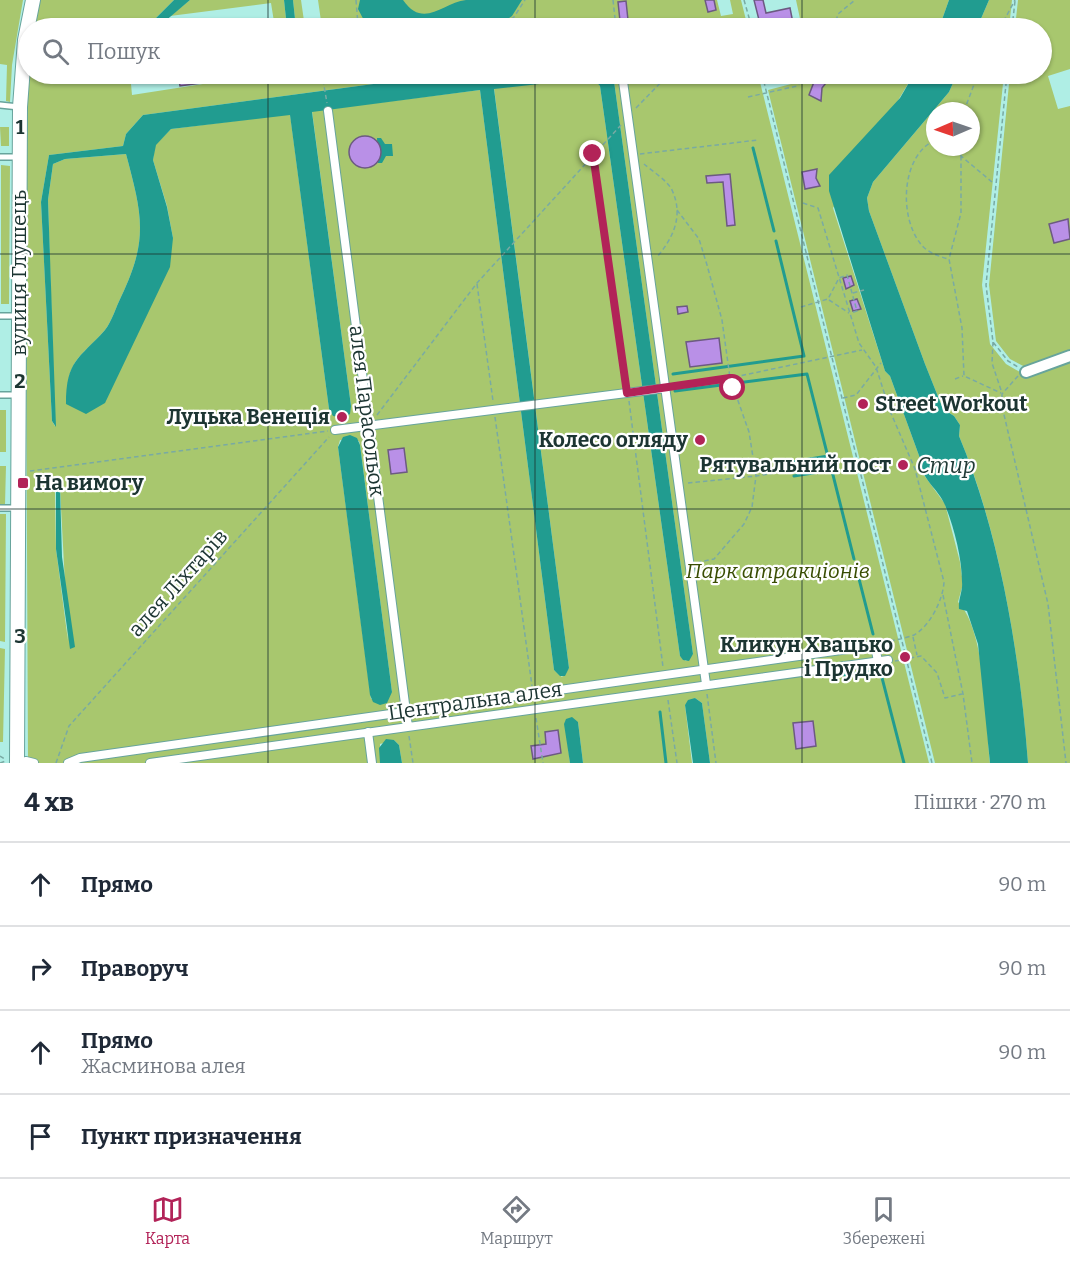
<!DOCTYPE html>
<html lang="uk">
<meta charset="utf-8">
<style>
body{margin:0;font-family:Bitter,serif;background:#f2f2f3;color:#1f2937}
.compass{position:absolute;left:926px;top:102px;width:54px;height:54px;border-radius:50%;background:#fff;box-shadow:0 2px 4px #0004;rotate:268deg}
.stop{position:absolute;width:18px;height:18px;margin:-14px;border:4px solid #b22358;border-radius:50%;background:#fff}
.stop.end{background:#b22358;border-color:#fff;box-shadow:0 2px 6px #0008}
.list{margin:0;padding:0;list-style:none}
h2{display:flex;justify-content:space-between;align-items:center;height:78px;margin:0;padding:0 24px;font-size:26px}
h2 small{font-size:20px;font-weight:400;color:#747a83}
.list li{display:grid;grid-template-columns:39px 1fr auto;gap:18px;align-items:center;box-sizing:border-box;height:84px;padding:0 24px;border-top:2px solid #e0e1e3}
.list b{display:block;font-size:22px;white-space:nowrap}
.list p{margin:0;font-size:20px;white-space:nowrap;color:#747a83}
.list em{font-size:20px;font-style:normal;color:#747a83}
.icon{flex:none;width:33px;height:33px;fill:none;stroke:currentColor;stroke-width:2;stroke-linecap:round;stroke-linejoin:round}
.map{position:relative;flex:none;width:1070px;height:763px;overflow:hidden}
.search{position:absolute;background:#fff;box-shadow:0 2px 4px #0004;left:18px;right:18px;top:18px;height:66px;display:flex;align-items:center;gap:15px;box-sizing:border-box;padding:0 21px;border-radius:33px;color:#747a83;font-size:22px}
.sheet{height:414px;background:#fff}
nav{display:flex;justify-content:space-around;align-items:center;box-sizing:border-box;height:84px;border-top:2px solid #e0e1e3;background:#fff;font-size:16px;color:#747a83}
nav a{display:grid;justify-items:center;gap:3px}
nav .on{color:#b22358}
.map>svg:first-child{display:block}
.green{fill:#a8c76e;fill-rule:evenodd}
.water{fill:#219c90}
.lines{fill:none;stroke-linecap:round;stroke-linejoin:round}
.stream{stroke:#219c90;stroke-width:3}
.building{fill:#b990e7;stroke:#6c5a81;stroke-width:1.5}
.service-casing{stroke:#67a49c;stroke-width:8}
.pedestrian-casing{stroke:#67a49c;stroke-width:10}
.minor-casing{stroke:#67a49c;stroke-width:14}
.tertiary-casing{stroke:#67a49c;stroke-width:16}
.path{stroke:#79aaa3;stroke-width:1.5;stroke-dasharray:4.5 3;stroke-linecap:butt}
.service{stroke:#fff;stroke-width:5}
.pedestrian{stroke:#fff;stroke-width:8}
.minor{stroke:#fff;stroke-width:10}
.tertiary{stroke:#fff;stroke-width:14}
.route{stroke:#b22358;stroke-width:8}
.grid{fill:none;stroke:#1c3532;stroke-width:1.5;stroke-opacity:0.55}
.poi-dot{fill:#b22358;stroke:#fff;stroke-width:2}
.labels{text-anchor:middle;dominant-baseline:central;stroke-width:4.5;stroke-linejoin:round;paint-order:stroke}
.street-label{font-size:21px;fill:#1c3532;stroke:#fff}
.poi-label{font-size:21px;font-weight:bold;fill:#1c3532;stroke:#fff;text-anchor:end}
.park-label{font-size:21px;font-style:italic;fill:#394d03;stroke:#fff}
.water-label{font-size:22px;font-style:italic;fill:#213b37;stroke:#fff}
.grid-label{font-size:20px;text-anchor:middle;font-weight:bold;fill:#1c3532;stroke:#fff;stroke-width:4.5;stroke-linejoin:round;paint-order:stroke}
</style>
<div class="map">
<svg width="1070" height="763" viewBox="0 0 1070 763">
<rect width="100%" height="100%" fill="#afeee5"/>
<!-- green -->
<path class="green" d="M0,0H23L12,65L10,102L6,101L7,65L0,64Z
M38,0H174L146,28H32Z
M190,0H284L287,28H275L271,3L170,16Z
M293,0H301L305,28H296Z
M318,0H717L721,16L733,14L730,0H741L748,28H322Z
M796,0H949L939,28H802Z
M989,0H1012L1009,28H977Z
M1018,0H1070V69L1048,76L1058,109L1070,106V353L1027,368L1010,359L996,341L989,285L1010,74H1042V28H1015Z
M28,74H125L124,84H131L132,95L268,74H448L143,115L126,134L123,146L49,155L41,202L52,421L55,426L48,200L53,164L65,159L126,154C142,214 149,239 121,297C116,307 112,321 105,330C79,359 66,360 67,404L173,238L167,206L153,160L155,145L171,129L290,114L329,409L340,419L343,418L351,406L312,111L480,90L554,670L562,677L569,668L494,88L587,77L597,81L600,86L680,656L686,661L693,654L613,74H758L929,763H710L702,703L695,698L685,705L692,763H583L578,722L565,721L570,763H402L399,745L394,740L380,744V763H28L25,109ZM340,440L359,441L360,445L392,692L371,699L338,447ZM60,488L68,641L56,549L55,490Z
M801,74H914L833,208L885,371L890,376L921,461V471L945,504L960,562L963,584L958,602C986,630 986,722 990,763H935L768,90L795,83Z
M957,74H1004L982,285L990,344L1006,364L1025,375L1070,361V763H1028C1020,657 1000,533 959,436L960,425L954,416L943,409L925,364L869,211L867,198L873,182L949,92ZM935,111H971V147H935Z
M0,127H9V146H1Z
M1,165L10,166L9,304H1Z
M0,410H6V452H0Z
M0,466H6L5,505H0Z
M0,514H6L5,642L0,641Z
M0,648L5,649L3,742H0Z"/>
<!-- water -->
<path class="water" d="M174,0H190L157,28H146Z
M284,0H293L296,28H287Z
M360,0H403C424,30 443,2 466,0C485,0 504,0 522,0L512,16L494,28L480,24L470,28H368L358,9Z
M949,0H989L977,28H939Z
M448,74H613L693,654L689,661L683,660L680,656L600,86L593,78L494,89L569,668L565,676H560L554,670L480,90L312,112L351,406L350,414L344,418L333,416L329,409L290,115L171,129L156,145L153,160L167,207L173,238L170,267L105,403L86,414L66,404C66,360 79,359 105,330C112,321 116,307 121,297C149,239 142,214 126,154L65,159L53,164L48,200L56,427L52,421L41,202L49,155L123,146L126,134L143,115Z
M914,74H957L949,92L873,182L867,198L869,211L925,364L943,409L954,416L960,425L959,436C1000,534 1020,657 1028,763H990L978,644L967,611L959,609C958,599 963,591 962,582C962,558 954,527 945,505C938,488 921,480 921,461L890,376L885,371L829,191V175L900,98Z
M377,138H381L385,144H392L393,156H386L382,163H378Z
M350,435L357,438L360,445L392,692L387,703L380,705L373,702L370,695L338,447L343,437Z
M56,484L60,488L62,557L75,647L70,649L56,549Z
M695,698L702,703L710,763H693L685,705L688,700Z
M572,717L578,722L583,763H570L564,724L566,719Z
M386,739L394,740L399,745L402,763H380L379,748Z"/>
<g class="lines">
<!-- stream -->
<path class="stream" d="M753,148L774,231
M673,374L804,356L776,241
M675,391L807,374L829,461
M792,462L828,456
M831,467L854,559
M794,476L831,470
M856,567L873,634
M844,675L880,670L904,763
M660,712L666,763"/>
</g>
<!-- building -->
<path class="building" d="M705,0H714L716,10L708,12Z
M754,0H763L766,13L790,8L794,28H761Z
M626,1L628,20L620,21L618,2Z
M178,74H237L238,78L180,86Z
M770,74H795L796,76L772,82Z
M817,74L829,79L822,88L821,101L809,95Z
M349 152a16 16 0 1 1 32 0a16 16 0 1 1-32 0Z
M817,169L816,178L820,186L805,189L802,172Z
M730,174L735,225L727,226L723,182L707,183L706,176Z
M1068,219L1070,239L1054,243L1049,224Z
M851,276L854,285L846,289L843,278Z
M857,299L861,309L853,311L850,301Z
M687,306L688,312L678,314L677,307Z
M719,338L722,363L690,367L686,342Z
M404,448L407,472L391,474L388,450Z
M813,721L816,746L796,749L793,723Z
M558,730L561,753L533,759L531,746L546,744L545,732Z"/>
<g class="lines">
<!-- service casing -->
<g class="service-casing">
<path id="service" d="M0,105L19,107
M0,157H18
M0,316H19
M0,395H17
M0,508H16"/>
</g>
<!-- pedestrian casing -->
<g class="pedestrian-casing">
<path id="pedestrian" d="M622,74L706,684
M328,111L408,727
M335,430L666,388
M875,645L878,662
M368,732L372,763
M26,761L34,763
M68,763L80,758L884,644
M150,763L888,660"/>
</g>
<!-- minor casing -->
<g class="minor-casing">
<path id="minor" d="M1026,372L1070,356"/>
</g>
<!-- tertiary casing -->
<g class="tertiary-casing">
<path id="tertiary" d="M17,763L20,107L25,40L33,0"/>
</g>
<!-- path -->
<path class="path" d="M356,0L358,25L362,28
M613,0L616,28
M744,0L752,28
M499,28L514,17L525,0
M712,28H713
M834,28L838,14L855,0
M1000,28L1015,0
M1012,28L1015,1
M762,74L932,763
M1007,74L986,285L993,342L1008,361L1018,367
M323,80L327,103
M748,97L797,86L808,74
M636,108L669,74
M964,111L978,74
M935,140C901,156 899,216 920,243C926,252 938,256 948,259
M960,147L961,156L992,182
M593,154L626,384
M640,154L758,140
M961,156V213L949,259L962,328L964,376L1001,393
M644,164C652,171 668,181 672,190C684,216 673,238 657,257
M803,203L818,208L859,343L876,367L890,411L915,469L944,582C943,600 930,626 914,635C907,638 898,639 891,641
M677,210L699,239L707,265L722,320L730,378L749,432L756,476L752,507L744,524L714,559L699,562
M477,284L493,401
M853,293L864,290
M829,300L849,313
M801,307L828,299L839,278L847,275L857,311L850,313
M993,342L992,363L1002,393
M1018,376L1002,394V406L1048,604L1066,763
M955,379L963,376
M675,386L730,378L862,350
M843,398L856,395L881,363
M629,401L663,667
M377,415L477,283L621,125
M495,417L532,686
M30,471L328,431
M688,483L756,476L839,463
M943,595L963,694L972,763
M913,637L917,655
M895,661L921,656L937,673L945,698L962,694
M707,694L716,763
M668,700L677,763
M536,718L543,763
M409,736L413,763
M0,756L6,760
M0,763L6,761
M56,763L69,726L329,437"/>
<!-- service -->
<use href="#service" class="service"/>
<!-- pedestrian -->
<use href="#pedestrian" class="pedestrian"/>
<!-- minor -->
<use href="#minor" class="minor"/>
<!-- tertiary -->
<use href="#tertiary" class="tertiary"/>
</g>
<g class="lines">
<!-- route -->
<path class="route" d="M593,154L627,393L730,378L733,388"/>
</g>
<!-- grid -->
<path class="grid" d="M268,0V28M535,0V28M802,0V28M268,74V763M535,74V763M802,74V763M0,254H1070M0,509H1070"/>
<!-- markers -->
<g class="poi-dot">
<circle cx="863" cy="404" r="6"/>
<circle cx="342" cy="417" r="6"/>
<circle cx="700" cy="440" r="6"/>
<circle cx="903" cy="465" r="6"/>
<rect x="17" y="477" width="12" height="12" rx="3"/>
<circle cx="905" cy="657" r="6"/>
</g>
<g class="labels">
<!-- street labels -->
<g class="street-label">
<text transform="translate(19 273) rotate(-90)">вулиця Глушець</text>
<text transform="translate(367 411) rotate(83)">алея Парасольок</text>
<text transform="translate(178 583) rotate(-48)">алея Ліхтарів</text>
<text transform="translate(475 701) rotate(-8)">Центральна алея</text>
</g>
<!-- poi labels -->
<g class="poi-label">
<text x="875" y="404" text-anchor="start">Street Workout</text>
<text x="330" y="417">Луцька Венеція</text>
<text x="688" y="440">Колесо огляду</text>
<text x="891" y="465">Рятувальний пост</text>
<text x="35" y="483" text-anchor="start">На вимогу</text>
<text x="893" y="645">Кликун Хвацько<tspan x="893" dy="24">і Прудко</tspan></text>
</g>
<!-- park labels -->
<g class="park-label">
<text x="778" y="571">Парк атракціонів</text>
</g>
<!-- water labels -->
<g class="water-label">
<text x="946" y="465">Стир</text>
</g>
</g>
<g class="grid-label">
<text x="20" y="134">1</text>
<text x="20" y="388">2</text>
<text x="20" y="643">3</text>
</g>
</svg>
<svg class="compass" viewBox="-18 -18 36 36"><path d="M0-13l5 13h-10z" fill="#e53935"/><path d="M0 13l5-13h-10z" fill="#747a83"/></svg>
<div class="stop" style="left:733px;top:388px"></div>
<div class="stop end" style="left:593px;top:154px"></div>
<div class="search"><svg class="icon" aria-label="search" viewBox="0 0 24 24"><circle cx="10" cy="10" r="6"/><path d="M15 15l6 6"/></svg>Пошук</div>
</div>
<section class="sheet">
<h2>4 хв<small>Пішки · 270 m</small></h2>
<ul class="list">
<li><svg class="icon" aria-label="ahead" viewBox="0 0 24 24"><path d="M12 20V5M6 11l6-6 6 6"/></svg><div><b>Прямо</b></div><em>90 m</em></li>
<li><svg class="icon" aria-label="right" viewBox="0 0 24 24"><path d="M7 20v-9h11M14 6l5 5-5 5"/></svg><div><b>Праворуч</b></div><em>90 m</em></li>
<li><svg class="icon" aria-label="ahead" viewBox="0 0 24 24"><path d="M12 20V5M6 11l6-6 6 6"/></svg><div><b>Прямо</b><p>Жасминова алея</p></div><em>90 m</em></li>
<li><svg class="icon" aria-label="arrive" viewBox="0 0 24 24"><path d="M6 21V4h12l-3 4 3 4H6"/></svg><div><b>Пункт призначення</b></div></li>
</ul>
</section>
<nav>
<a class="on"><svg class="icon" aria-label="map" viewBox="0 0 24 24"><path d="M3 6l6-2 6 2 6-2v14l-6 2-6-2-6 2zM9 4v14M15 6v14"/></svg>Карта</a>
<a><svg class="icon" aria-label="directions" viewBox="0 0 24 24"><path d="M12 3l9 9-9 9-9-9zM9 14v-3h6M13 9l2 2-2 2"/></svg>Маршрут</a>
<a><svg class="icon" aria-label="saved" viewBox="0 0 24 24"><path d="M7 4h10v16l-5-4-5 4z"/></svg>Збережені</a>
</nav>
